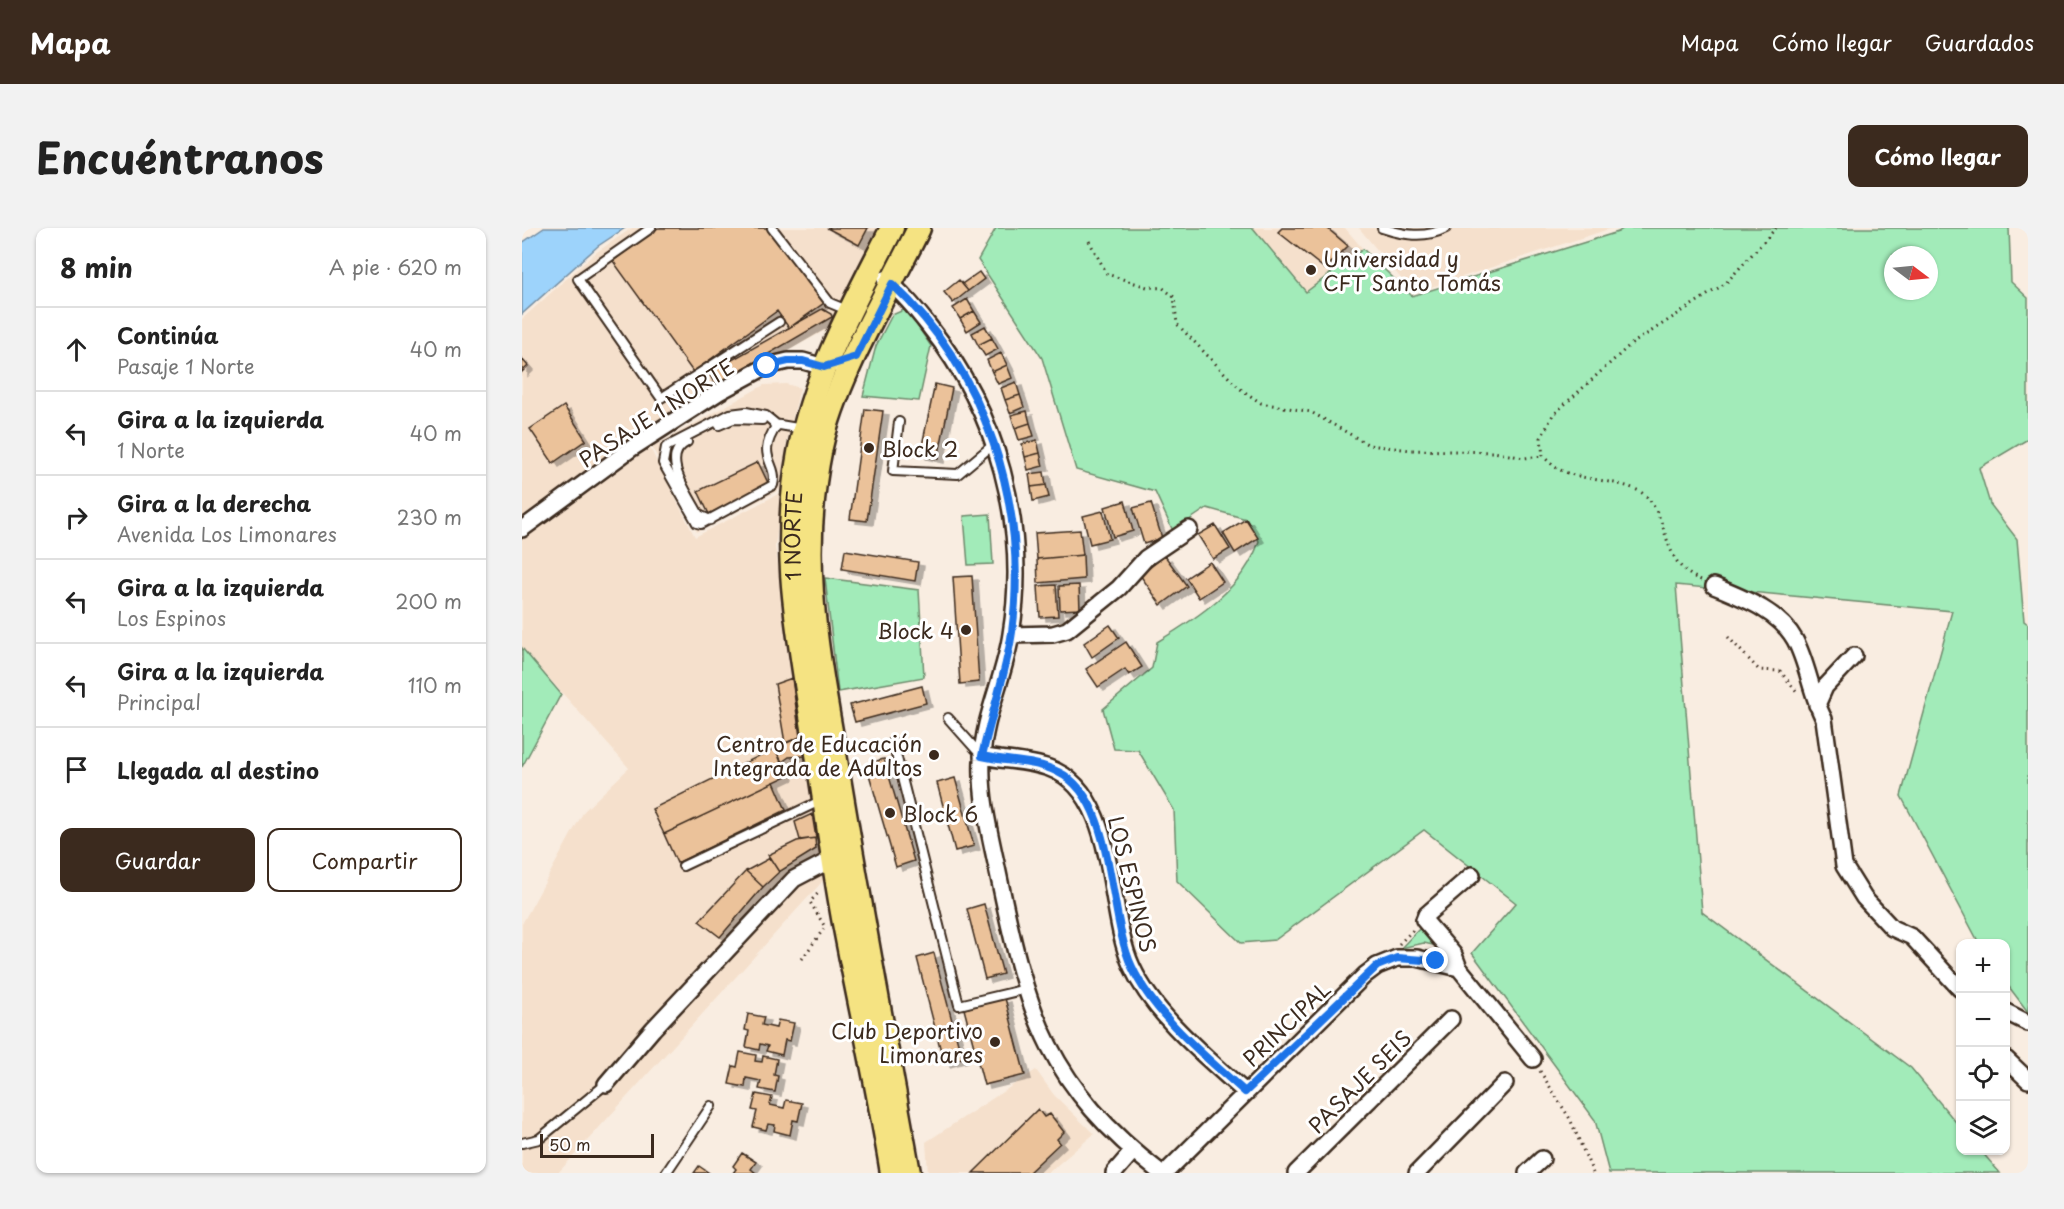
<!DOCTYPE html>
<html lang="es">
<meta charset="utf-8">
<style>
body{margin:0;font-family:"Playpen Sans",sans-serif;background:#f2f2f2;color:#222}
.controls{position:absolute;right:18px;bottom:18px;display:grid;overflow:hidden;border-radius:12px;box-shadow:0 2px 4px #0004}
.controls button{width:54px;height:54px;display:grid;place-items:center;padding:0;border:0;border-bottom:2px solid #e0e0e0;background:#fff;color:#222;font:30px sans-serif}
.compass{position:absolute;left:1362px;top:18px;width:54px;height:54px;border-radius:50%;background:#fff;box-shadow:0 2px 4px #0004;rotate:106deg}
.scale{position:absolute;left:18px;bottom:15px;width:114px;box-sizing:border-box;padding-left:6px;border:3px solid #3b2a1e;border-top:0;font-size:16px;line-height:21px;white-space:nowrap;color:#3b2a1e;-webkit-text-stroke:4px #fff;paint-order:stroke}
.stop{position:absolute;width:18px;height:18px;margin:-14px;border:4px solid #1a73e8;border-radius:50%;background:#fff}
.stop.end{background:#1a73e8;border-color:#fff;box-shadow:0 2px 6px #0008}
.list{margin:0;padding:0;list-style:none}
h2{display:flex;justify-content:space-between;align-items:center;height:78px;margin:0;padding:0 24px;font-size:26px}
h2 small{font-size:20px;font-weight:400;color:#767676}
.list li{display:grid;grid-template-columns:39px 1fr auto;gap:18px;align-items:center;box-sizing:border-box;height:84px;padding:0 24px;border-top:2px solid #e0e0e0}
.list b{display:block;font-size:22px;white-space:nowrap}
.list p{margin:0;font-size:20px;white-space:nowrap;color:#767676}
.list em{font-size:20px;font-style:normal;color:#767676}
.actions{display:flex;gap:12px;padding:18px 24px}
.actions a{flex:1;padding:14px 0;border:2px solid #3b2a1e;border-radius:12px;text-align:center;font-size:21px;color:#3b2a1e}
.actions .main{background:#3b2a1e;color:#fff}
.icon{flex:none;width:33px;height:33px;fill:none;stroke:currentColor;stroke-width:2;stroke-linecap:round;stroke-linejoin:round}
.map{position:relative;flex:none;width:1506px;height:945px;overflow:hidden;border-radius:12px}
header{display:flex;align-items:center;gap:36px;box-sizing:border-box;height:84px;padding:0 30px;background:#3b2a1e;color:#fff}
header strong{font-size:28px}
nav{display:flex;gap:33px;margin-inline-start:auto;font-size:21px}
.intro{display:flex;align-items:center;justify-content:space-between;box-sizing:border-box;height:144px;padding:0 36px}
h1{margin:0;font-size:42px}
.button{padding:15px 27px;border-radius:12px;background:#3b2a1e;color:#fff;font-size:21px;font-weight:700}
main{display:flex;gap:36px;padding:0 36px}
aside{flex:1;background:#fff;border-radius:12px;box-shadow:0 2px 4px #0004}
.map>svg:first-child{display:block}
.built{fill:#f5e0cc}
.green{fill:#a2ebb9;stroke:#6e8a6c;stroke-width:1.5;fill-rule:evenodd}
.water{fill:#9dd3fb;stroke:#768fa3;stroke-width:1.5}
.building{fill:#ebc29a;stroke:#3b2a1e;stroke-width:1.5;filter:url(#shadow)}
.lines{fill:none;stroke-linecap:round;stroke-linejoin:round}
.service-casing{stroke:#3b2a1e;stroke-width:12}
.minor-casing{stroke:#3b2a1e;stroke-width:20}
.primary-casing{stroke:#3b2a1e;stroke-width:27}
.path{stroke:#3b2a1e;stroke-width:3;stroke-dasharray:1.5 4.5;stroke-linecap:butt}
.service{stroke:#fff;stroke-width:8}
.minor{stroke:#fff;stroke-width:15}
.primary{stroke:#f5e382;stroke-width:22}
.route{stroke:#1a73e8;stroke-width:8}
.poi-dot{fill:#3b2a1e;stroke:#fff;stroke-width:2}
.labels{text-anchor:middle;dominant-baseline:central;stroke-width:6;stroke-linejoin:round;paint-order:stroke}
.poi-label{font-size:21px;fill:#3b2a1e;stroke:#fff;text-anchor:start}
.street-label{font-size:21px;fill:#3b2a1e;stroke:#fff}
</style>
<header>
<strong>Mapa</strong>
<nav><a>Mapa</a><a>Cómo llegar</a><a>Guardados</a></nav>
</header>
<div class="intro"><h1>Encuéntranos</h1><a class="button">Cómo llegar</a></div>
<main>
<aside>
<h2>8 min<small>A pie · 620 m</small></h2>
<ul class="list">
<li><svg class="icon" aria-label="ahead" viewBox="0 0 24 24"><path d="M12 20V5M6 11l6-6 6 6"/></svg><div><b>Continúa</b><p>Pasaje 1 Norte</p></div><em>40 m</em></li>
<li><svg class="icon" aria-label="left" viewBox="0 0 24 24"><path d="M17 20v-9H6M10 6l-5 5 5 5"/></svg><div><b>Gira a la izquierda</b><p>1 Norte</p></div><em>40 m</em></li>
<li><svg class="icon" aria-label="right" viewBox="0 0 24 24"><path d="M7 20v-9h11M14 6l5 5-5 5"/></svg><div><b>Gira a la derecha</b><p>Avenida Los Limonares</p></div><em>230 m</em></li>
<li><svg class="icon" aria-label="left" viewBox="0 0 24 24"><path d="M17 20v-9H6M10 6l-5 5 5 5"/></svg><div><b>Gira a la izquierda</b><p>Los Espinos</p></div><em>200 m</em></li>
<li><svg class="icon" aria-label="left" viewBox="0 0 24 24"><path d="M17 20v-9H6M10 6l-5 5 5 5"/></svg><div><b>Gira a la izquierda</b><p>Principal</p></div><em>110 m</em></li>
<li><svg class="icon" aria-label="arrive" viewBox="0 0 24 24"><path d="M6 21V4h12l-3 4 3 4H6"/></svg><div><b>Llegada al destino</b></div></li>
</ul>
<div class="actions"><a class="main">Guardar</a><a>Compartir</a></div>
</aside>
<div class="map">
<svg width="1506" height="945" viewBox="0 0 1506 945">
<defs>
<filter id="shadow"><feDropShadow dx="6" dy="4" stdDeviation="0" flood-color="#0004"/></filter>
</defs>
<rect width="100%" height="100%" fill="#f9ede1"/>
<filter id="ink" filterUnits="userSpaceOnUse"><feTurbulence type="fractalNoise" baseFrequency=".0167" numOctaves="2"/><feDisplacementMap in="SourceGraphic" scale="12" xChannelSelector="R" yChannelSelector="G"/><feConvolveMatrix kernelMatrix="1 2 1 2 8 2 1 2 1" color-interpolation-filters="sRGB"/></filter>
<g filter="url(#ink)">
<!-- built -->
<path class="built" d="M110,0H356L309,99L120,204L173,309L260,264L253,319L309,644L36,945H0V696L62,583L107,540L0,420V91L72,26Z
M731,0H823L841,21L785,64Z
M837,0H1090L891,65Z
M264,156L278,160L265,213L261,260L175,304L130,219L242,157Z
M514,842L532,867L572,906L526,945H406L404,914Z"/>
<!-- green -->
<path class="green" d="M474,0H731L784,64L841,21L890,68L1096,4L1102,0H1487L1489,54L1506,70V211L1457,240L1468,276L1495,311L1502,393L1506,396V784L1484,755V716L1457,715L1379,568L1430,383L1154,357L1180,684L1389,840L1438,899V922L1459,923L1478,945H1087L1073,892L950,725L994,675L902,602L753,712L719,715L655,653L652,582L616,522L592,521L581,481L630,440L635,414C675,390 723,359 737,313L724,291L685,280L651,303L633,264L554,242L520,130L456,32ZM1371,27H1407V63H1371Z
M384,81L409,118L397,173L341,168L354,118L370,87Z
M468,286L471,336L446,337L442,288Z
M303,350L397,362L402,449L316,464Z
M0,420L39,466L0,539Z
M899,699L924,720L902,715L879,720Z"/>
<!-- water -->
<path class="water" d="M22,0H103L76,18L0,86V15Z"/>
<!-- building -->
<path class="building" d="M136,0H248L302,75L267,100L255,83L171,144L91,33Z
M305,0H346L337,17Z
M760,0H805L826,18L803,41L756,4Z
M457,44L462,51L446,63L440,56Z
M437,52L446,63L431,75L422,64Z
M445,71L452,83L438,91L431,80Z
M300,81L309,86L310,89L193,157L187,145Z
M452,83L459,94L445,103L438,91Z
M463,98L470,110L456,117L450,105Z
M470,110L476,121L463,128L456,117Z
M479,125L485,137L470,144L465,132Z
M0,131L6,138L0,144Z
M485,137L490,150L476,156L470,144Z
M494,154L498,167L483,172L479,160Z
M413,156L430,160L416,231L398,227Z
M498,167L502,179L488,185L483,172Z
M42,178L64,212L31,235L8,201Z
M343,181L361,183L345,293L328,291Z
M505,183L508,195L493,200L489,187Z
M508,195L512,208L497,212L493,200Z
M515,212L518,225L503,229L500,216Z
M518,225L521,238L506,242L503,229Z
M236,234L247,257L187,286L176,263Z
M522,244L524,257L509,259L507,246Z
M524,257L527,269L511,273L509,259Z
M603,273L611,303L591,309L583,279Z
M629,275L640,310L622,316L611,280Z
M581,283L588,311L568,316L561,288Z
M724,291L736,310L713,325L701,305Z
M693,297L708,321L691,331L676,307Z
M558,302L561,327L515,331L513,305Z
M323,322L396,334L393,353L320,341Z
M561,327L562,351L516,355L515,331Z
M643,328L665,358L639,377L618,347Z
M688,334L701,354L677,370L664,350Z
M450,348L457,454L438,456L431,349Z
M534,357L536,388L518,389L516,358Z
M557,357L558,381L538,382L537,358Z
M588,397L597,410L570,429L562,415Z
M604,414L620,439L607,447L603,441L576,459L564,441Z
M270,450L278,509L263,515L253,456Z
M400,458L404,475L333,494L328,477Z
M278,509L283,528L267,529L260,534L253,520Z
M253,520L265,548L142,606L130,581Z
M362,531L392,633L374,639L344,536Z
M433,550L452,618L433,623L415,555Z
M252,554L264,582L155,635L142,606Z
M290,586L294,610L278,612L273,594Z
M293,610L294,621L257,644L246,627L275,613Z
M248,630L257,644L241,659L224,643Z
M224,643L241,659L198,709L177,693Z
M462,676L481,746L463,751L445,681Z
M412,725L440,830L422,835L395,730Z
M483,770L503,847L462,857L442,781Z
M226,786L242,789L240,797L254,800L256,792L272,795L268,813L263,812L260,827L244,823L246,818L238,816L237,822L224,819L227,803L223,802Z
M218,824L234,827L233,833L240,834L241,828L255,831L252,847L256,848L253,864L237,861L239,853L224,850L223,859L207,856L211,838L215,839Z
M234,866L250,869L248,877L262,880L264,872L280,875L276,893L271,892L268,907L252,903L253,897L246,896L244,902L231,899L235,883L230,882Z
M516,881L522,889L528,886L542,904L535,911L538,915L506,945H451Z
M220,925L234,934L229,941L234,945H211L214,941L211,938Z
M177,938L187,945H172Z"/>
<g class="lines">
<!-- service casing -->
<g class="service-casing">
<path id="service" d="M129,0L56,51L139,170L257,94
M250,0L308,75L325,82
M860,0C881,7 903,11 924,0
M224,184L244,188L255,197C232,231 257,234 251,257L179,296L175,295L141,235L144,219L208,186Z
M377,194L371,243L436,246L472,216
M252,196L281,201
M197,197L211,191L240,192
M165,214C136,228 168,268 177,287L188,292
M426,490L459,527
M371,514L437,777L504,761
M161,638L298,573
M0,915L17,911L84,856
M144,945L189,878"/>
</g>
<!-- minor casing -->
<g class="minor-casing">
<path id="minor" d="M363,51C380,64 393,80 407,98C475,183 507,297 489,406C483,448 461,489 460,532C458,572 470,614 478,654C506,789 527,858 639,945
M0,301L110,220L197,164L245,138L266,133H281L302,139L311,136
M1192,358C1221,370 1257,383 1273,412C1286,436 1289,467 1302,491L1322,638L1342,670L1370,700L1390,709L1438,761
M489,407L531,406L545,402L597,360L624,330L667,301
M1295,477L1303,459L1332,428
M460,528C482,533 506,532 527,540C597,565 583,681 610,739C632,787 684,829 723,864
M937,740L932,727L902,692L904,687L950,647
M1484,784L1506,795
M1484,831L1506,852
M84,856L131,801L272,651L312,630
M592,945L611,923
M643,945L843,747L855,738L875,730H895L937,740L1011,831
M774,945L929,791
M895,945L983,855
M1005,945L1020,931"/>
</g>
<!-- primary casing -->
<g class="primary-casing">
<g id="primary">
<path id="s1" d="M370,945C356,859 337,775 321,690C310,629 302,568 292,507C277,407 258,327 277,225C292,145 333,73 370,0"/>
<path d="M387,945C363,811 338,678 316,544C297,430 275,335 299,219C314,149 365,66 397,0"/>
</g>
</g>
<!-- path -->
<path class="path" d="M567,13L585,46L625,59L641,60L652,69L655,96L717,160L739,175L789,184L847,217L889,222L972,224L1002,230L1021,228
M1179,352C1140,337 1149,298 1126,270C1108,250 1058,255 1035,240C1030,237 1025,232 1021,228L1019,210L1031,187L1108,117L1204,55L1254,0
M1206,409L1237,442L1258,443L1276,465
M877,716L892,701
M280,731L303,699L288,674L298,663
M1018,843L1048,891L1071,945"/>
<!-- service -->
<use href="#service" class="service"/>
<!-- minor -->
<use href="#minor" class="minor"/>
<!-- primary -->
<use href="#primary" class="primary"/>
</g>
</g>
<g class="lines" filter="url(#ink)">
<!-- route -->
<path class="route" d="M245,138L266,133H281L302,139L334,129L370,56C464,143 507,278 490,404C484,446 469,487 460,528C485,534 513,532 536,544C594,571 585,686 610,739C632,787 684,829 723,864L855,738L875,730L914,733"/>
</g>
<!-- markers -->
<g class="poi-dot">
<circle cx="789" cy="42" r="6"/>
<circle cx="347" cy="220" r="6"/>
<circle cx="444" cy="402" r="6"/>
<circle cx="412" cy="527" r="6"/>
<circle cx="368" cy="585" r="6"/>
<circle cx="473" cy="814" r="6"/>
</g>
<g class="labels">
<!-- poi labels -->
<g class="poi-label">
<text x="801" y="30">Universidad y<tspan x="801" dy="24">CFT Santo Tomás</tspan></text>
<text x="359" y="220">Block 2</text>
<text x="432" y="402" text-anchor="end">Block 4</text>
<text x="400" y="515" text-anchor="end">Centro de Educación<tspan x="400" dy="24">Integrada de Adultos</tspan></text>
<text x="380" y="585">Block 6</text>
<text x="461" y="802" text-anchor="end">Club Deportivo<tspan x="461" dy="24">Limonares</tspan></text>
</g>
<!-- street labels -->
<g class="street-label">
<text transform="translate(134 184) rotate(-33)">PASAJE 1 NORTE</text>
<text stroke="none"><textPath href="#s1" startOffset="646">1 NORTE</textPath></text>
<text transform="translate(611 656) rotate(76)">LOS ESPINOS</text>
<text transform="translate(764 795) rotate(-44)">PRINCIPAL</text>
<text transform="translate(837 853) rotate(-45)">PASAJE SEIS</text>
</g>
</g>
</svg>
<div class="controls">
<button>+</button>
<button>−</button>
<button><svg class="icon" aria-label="locate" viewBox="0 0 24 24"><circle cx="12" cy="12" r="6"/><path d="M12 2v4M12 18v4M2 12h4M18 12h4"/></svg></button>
<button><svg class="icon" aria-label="layers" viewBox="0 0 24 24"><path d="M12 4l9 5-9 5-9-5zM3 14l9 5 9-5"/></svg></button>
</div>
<svg class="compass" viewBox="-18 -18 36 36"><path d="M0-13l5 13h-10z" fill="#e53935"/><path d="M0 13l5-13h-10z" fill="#767676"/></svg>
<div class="scale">50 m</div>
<div class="stop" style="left:245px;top:138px"></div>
<div class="stop end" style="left:914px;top:733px"></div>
</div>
</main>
